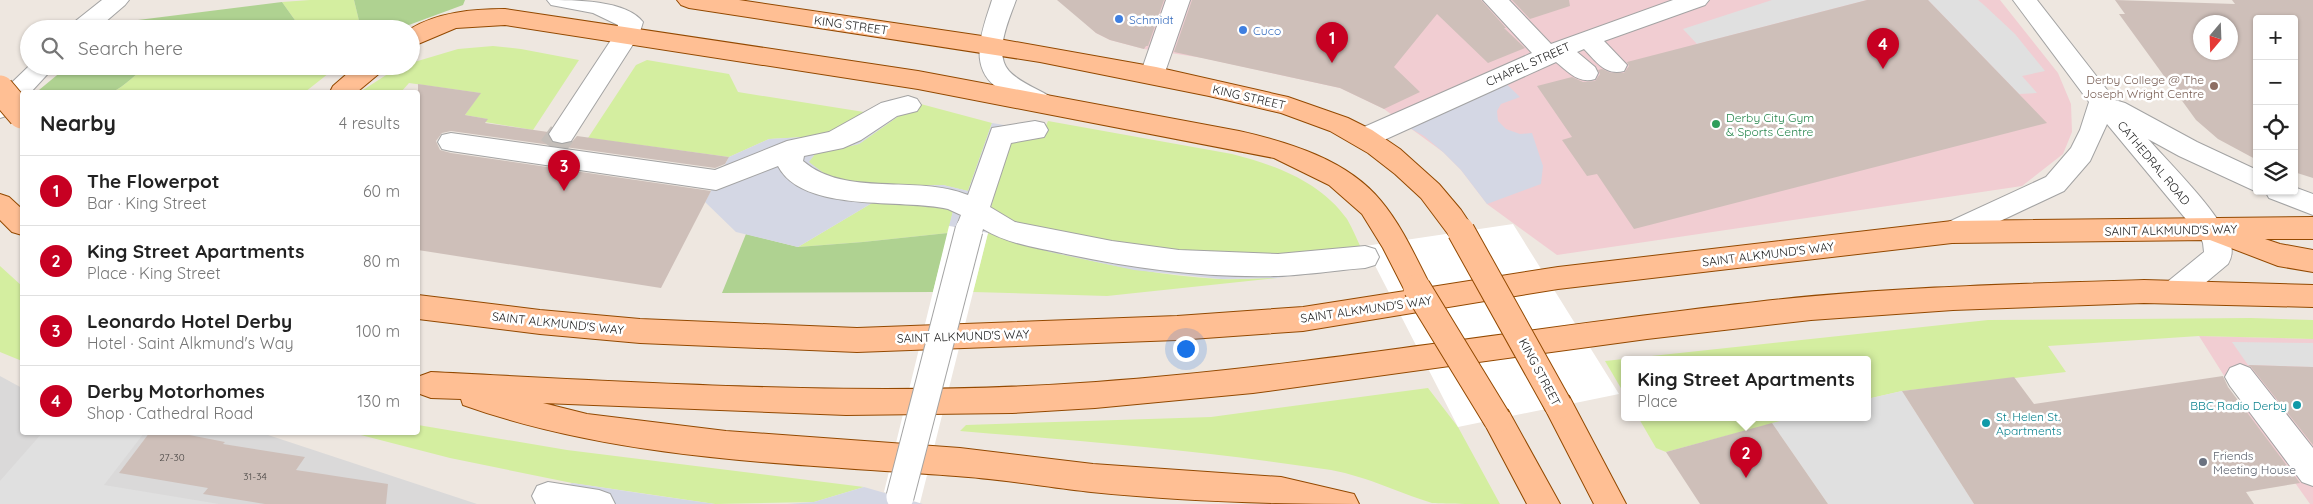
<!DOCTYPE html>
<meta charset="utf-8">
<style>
body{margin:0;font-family:Quicksand,sans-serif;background:#f2f2f2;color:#222}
.controls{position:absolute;right:15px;top:15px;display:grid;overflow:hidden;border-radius:5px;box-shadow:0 1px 4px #0004}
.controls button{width:45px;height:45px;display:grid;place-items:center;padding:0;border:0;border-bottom:1px solid #e0e0e0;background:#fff;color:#222;font:25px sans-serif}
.compass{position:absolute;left:2193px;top:15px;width:45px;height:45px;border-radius:50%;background:#fff;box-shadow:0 1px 4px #0004;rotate:199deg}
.you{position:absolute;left:1185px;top:348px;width:18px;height:18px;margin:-12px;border:4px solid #fff;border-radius:50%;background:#1a73e8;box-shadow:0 0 0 8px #1a73e833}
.badge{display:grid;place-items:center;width:32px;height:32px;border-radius:50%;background:#c70022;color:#fff;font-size:16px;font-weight:700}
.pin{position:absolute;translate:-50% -41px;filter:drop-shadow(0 1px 2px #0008)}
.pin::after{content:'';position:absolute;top:26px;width:18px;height:15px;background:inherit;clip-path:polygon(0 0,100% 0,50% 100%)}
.popup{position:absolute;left:1621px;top:356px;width:250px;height:65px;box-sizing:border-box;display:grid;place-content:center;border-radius:5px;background:#fff;filter:drop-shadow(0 1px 4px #0005);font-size:16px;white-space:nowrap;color:#767676}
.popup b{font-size:19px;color:#222}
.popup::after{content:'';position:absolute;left:50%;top:100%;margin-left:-10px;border:10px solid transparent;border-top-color:#fff}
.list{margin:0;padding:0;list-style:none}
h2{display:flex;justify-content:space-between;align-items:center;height:65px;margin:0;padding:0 20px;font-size:21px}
h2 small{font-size:16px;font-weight:400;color:#767676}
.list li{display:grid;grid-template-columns:32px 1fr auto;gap:15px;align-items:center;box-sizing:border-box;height:70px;padding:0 20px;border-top:1px solid #e0e0e0}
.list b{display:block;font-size:19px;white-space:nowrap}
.list p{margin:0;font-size:16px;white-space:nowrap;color:#767676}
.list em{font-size:16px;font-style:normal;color:#767676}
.icon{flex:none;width:28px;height:28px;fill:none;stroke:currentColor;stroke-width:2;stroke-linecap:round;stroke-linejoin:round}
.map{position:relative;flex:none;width:2313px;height:504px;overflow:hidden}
.search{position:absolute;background:#fff;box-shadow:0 1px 4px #0004;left:20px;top:20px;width:400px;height:55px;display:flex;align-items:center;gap:12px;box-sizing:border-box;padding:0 18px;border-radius:28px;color:#767676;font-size:19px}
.panel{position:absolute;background:#fff;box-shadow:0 1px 4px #0004;left:20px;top:90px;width:400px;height:345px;border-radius:5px}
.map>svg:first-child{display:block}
.residential{fill:#dad9d9}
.commercial{fill:#f1cdd2}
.grass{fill:#d4eea0}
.forest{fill:#afd291}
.parking{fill:#e0e0e0}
.plaza{fill:#d4d7e4}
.pier{fill:#fff}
.building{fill:#cebfb9;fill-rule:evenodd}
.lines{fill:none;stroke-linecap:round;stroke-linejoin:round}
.minor-tunnel{stroke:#c4beb9;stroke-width:27;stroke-dasharray:27 14;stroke-linecap:butt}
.minor-casing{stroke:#a3a3a3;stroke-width:2}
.major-casing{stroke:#934900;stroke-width:2}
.minor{fill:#fff;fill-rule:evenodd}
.major{fill:#ffbf94;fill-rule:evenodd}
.minor-bridge-casing{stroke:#a3a3a3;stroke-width:29;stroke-linecap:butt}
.major-bridge-casing{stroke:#934900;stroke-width:29;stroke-linecap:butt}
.minor-bridge{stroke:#fff;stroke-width:27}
.major-bridge{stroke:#ffbf94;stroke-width:27}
.shop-dot{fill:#3f7fe0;stroke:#fff;stroke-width:2}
.education-dot{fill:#8d6e63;stroke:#fff;stroke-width:2}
.leisure-dot{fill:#2e9e5b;stroke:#fff;stroke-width:2}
.culture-dot{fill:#0f9aa8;stroke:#fff;stroke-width:2}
.worship-dot{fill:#6b7280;stroke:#fff;stroke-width:2}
.labels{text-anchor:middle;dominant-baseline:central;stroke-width:5;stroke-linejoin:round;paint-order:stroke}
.number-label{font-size:10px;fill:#484543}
.shop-label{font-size:12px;fill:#366cbe;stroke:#fff;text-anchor:start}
.street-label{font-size:12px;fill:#1c1c1c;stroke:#fff}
.education-label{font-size:12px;fill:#785e54;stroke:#fff;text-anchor:end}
.leisure-label{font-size:12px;fill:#27864d;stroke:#fff;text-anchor:start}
.culture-label{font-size:12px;fill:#0d838f;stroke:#fff;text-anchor:end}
.worship-label{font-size:12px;fill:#5b616d;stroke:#fff;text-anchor:start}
</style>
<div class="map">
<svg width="2313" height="504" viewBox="0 0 2313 504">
<rect width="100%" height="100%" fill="#eee7e0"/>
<!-- residential -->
<path class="residential" d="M0,376L22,388V432L262,433L477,504H0Z"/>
<!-- commercial -->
<path class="commercial" d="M1076,0H2000L2058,73L2071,104L2072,132L2063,154L2022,186L1557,255L1487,204L1461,170L1443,152L1384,109L1340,88L1203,58L1144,49L1110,40L1096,33L1087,25L1078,14Z
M2199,336L2313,339V504H2310L2262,436Z"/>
<!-- grass -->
<path class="grass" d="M310,0H354L361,29H277L297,23L282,2Z
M493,46L521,49L579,60L533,130L485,122L487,119L465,115L480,93L409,83L401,92H360L400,66H411V63L458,49Z
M647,60L729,74L738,92L864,112L855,124L839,132L806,137L769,139L729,157L588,138L636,65Z
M149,66H338L305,92H112C126,86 135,73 149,66Z
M917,103L992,123L968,191L943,185L899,186L849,182L826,175L808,162L815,154L859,144Z
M1048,121L1232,154C1275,165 1320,181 1347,219C1353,229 1357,240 1362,250L1256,256L1129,247L1007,224L991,207L1009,144L1045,128Z
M872,203L942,205L953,211L948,233L863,242L798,247Z
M988,233C1064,257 1139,274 1219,279C1238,280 1258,278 1277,278L1107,296L973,292Z
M0,266L22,286V361L0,352Z
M2251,318L2313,320V339L2199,336L2048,346L2066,372L1902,391L1867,399V359H1625V395L1605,361L1988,320Z
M1428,388L1458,427L1500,504C1483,504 1446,504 1432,503C1396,492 1362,474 1324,469C1204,451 1082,441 960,431L966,425L1211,417Z
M1638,417H1797L1666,452L1656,448Z
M418,425L567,450L864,487L814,502L715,504L572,483L450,458L353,433L418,432Z"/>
<!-- forest -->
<path class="forest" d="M354,0H465L463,5L398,29H361Z
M282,2L297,23L277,29H125L138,20Z
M68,66H149C135,73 126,86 112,92H41L39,90Z
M948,233L933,292L722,293L746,234L798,247L863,242Z"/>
<!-- parking -->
<path class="parking" d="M1772,0H1867L1697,44L1683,29Z
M1928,0H1978L1984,5L2015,34L2045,71L2022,76L2037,93L2019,94Z
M2232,342L2313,343V367L2248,365Z
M1902,391L1974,504H1828L1772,423L1797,417H1867V399Z
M43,432L144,433L104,485L219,504H0V481Z"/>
<!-- plaza -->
<path class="plaza" d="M1499,77L1520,97L1501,104L1497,111L1498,121L1506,129L1520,134L1532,133L1543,166L1541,184L1487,204L1461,170L1443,152L1424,136L1399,122Z
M891,99L908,105L917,103L859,144L815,154L809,162L826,175L849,182L899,186L943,185L968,191L992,123L1035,130L1045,128L1009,144L991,207L1007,224L1129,247L1368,264L1277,278L1221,279L1134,270L1050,252L988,233L949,226L953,211L942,205L872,203L798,247L736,232L705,202L729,157L769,139L822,136L855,124L864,112Z
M572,483L652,495L715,504H553L548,496Z
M864,487L923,504H787L814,502Z"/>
<!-- pier -->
<path class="pier" d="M1513,224L1619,394L1458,427L1365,246Z
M949,226L988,233L920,503L884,492Z"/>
<!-- building -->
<path class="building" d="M1057,0H1164L1148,46H1146L1144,49L1110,40L1096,33Z
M1192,0H1481L1506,28H1504L1525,48L1488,63L1437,14L1394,67L1420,92L1384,109L1340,88L1174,52Z
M1512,0H1569L1570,6L1530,19Z
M1867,0H1928L2047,123L1634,229L1597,174L1587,176L1562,140L1572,137L1537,86L1572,77L1583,82L1595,81L1600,74L1598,70L1602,69L1611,73H1624L1629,66L1627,62Z
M2115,0L2235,4L2232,0H2313V178L2294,172V19H2257V160L2218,139L2196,120L2119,14H2125ZM2200,22H2230V52H2200Z
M418,84L481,93L465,115L488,119L485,123L548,132L547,135L553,143L562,145L571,143L577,136L729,157L725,164L715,168L451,131L442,133L436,141L440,150L451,153L711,191L661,288L418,250Z
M2248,365L2313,367V445L2251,367Z
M2223,376L2228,387L2300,483L2246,492L2254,504H1974L1902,391L2014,377L2034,404Z
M1772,423L1828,504H1700L1666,452Z
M150,432H174L225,442L223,444L305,457L296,470L388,484L386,504H265L203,494L208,488L119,473Z"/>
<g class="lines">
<!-- minor-tunnel -->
<path class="minor-tunnel" d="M552,148L562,134"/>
<!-- minor casing -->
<g class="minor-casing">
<path id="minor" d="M102,0H129L125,5L97,29H69L73,23Z
M547,0C575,0 626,0 643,22L639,35L571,141L562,143L553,141L549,134L615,34L618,25L593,13L551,5Z
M992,0H1016C1009,20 993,53 1009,71C1019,82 1040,90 1053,98L1056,104L1053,110C1039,115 1030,107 1018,100C1010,95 1002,91 995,86C967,64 984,26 992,0Z
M1166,0H1190L1164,75L1161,81L1152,84L1143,81L1140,75Z
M1483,0H1509L1551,44L1673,0H1709L1705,5L1604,41L1627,65L1624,71C1605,76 1596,61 1584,49L1577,52L1595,67L1598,73L1595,79C1578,84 1569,72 1556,62L1373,145L1364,147L1355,145L1351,138L1355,131L1532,53Z
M2013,0H2037L2115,100L2125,103L2197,142L2257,170V191H2259L2257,192L2179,156L2148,139C2171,165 2219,212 2230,242C2233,250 2232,257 2228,264L2186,299L2176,302L2166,299L2162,291L2166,283L2204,252L2203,243L2200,236L2107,124L2090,161L2064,191L1962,239L1952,243L1942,239L1938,232L1942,225L2046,177L2071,148L2080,130L2089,102Z
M29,66H55L31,92H22V102L9,115L0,118V94Z
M908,96L917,99L921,105L917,111L897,116L861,140L843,148L804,156L803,161C846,198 916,174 968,195L992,128L1035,121L1044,123L1048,130L1044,137L1011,143L990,207L1015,222L1112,241L1179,250L1278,254L1365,246L1375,249L1379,257L1375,265L1365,268C1336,270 1307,275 1278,276C1207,278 1136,269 1066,254C1038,248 1008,244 983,229L980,235L970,239L960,235L956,228L961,215L948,209C903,198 803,214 778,166L716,190L451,151L442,149L438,142L442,135L451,133L715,170L787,141L829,132L881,103Z
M2294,187L2313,194V215L2269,198L2265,191H2294Z
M2240,364L2250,368L2313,448V486L2302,482L2230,386L2225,377L2230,368Z
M548,482L599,490L610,494L615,504H536L532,496L537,486Z"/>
</g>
<!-- major casing -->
<g class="major-casing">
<path id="major" d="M677,0H739L982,36L1156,67L1288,97L1348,118L1372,130L1400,149L1439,184L1461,210L1475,231L1471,238L1461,242L1451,238L1421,198L1395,174L1368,153L1330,131L1281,113L1209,96L1040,62L689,8L681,5Z
M505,9L918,71L1239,131C1288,142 1348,160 1381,201C1402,226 1416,258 1431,287L1558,267L1952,221L2313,217V239H2265L2280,244L2313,250V272L2278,266L2210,240L1952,243L1558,289L1303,331L1177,340L857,352L640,343L540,334L418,319V295L540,310L640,319L857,328L1177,316L1303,307L1405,291L1383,248L1362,214L1329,185L1274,158L918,89L505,25L456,28L411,47L410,29C438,12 473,9 505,9Z
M356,66H384L381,72L357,92H330L333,86Z
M0,194L9,197L22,209V235L12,232L0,220Z
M2144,280L2313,285V307L2144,303L1953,310L1811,320L1647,339L1253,393L1095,408L1012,413L846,415L543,403L587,414L726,431L960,448L1093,464L1281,477L1354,494L1359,504C1270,504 1180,501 1091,492C1046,487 1001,479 956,476C791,463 621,461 463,405L461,399L431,398L420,394L418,388L420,376L431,372C652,383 874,398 1096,382C1317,366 1535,326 1756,302C1884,287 2014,284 2144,280Z
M1558,392L1569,396L1626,504H1594L1543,405L1547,396Z
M1497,406L1508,410L1560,504H1527L1482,419L1486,410Z"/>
</g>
<!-- minor -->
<use href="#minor" class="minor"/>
<!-- major -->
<use href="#major" class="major"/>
<!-- minor-bridge casing -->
<g class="minor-bridge-casing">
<path id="minor-bridge" d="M900,497L969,230"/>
</g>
<!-- major-bridge casing -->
<g class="major-bridge-casing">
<path id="major-bridge" d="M0,89L22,115
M1461,231L1558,405
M1417,288L1497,419"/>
</g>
<!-- minor-bridge -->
<use href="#minor-bridge" class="minor-bridge"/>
<!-- major-bridge -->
<use href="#major-bridge" class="major-bridge"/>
</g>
<!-- markers -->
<g class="shop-dot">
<circle cx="1119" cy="19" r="5"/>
<circle cx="1243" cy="30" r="5"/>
</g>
<circle class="education-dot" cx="2214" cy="86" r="5"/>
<circle class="leisure-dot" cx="1716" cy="124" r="5"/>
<g class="culture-dot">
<circle cx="2297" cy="405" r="5"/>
<circle cx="1986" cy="423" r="5"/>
</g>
<circle class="worship-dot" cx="2203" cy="462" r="5"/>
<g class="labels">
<!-- number labels -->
<g class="number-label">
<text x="172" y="457">27-30</text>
<text x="255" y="476">31-34</text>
</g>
<!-- shop labels -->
<g class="shop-label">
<text x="1129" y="19">Schmidt</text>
<text x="1253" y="30">Cuco</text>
</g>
<!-- street labels -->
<g class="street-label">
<text transform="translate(851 25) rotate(8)">KING STREET</text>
<text transform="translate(1528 64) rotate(-24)">CHAPEL STREET</text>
<text transform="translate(1249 97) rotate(13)">KING STREET</text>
<text transform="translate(2154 163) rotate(50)">CATHEDRAL ROAD</text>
<text transform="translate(2171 230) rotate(-1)">SAINT ALKMUND'S WAY</text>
<text transform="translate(1768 254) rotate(-7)">SAINT ALKMUND'S WAY</text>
<text transform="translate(1366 309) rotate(-8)">SAINT ALKMUND'S WAY</text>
<text transform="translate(558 323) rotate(6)">SAINT ALKMUND'S WAY</text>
<text transform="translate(963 336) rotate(-2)">SAINT ALKMUND'S WAY</text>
<text transform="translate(1540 372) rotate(62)">KING STREET</text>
</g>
<!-- education labels -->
<g class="education-label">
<text x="2204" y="79">Derby College @ The<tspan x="2204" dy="14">Joseph Wright Centre</tspan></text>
</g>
<!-- leisure labels -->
<g class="leisure-label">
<text x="1726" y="117">Derby City Gym<tspan x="1726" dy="14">&amp; Sports Centre</tspan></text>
</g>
<!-- culture labels -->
<g class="culture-label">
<text x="2287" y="405">BBC Radio Derby</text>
<text x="1996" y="416" text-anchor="start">St. Helen St.<tspan x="1996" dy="14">Apartments</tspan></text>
</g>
<!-- worship labels -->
<g class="worship-label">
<text x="2213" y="455">Friends<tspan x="2213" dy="14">Meeting House</tspan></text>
</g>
</g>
</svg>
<div class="controls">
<button>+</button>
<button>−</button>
<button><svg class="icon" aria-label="locate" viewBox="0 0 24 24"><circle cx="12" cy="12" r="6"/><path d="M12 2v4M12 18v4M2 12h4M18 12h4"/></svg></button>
<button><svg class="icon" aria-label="layers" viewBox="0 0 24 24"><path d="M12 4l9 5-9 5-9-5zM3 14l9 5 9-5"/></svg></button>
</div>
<svg class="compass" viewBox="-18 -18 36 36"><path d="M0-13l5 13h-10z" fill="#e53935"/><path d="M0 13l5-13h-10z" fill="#767676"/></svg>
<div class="you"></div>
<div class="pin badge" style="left:1332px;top:63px">1</div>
<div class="pin badge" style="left:1746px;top:478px">2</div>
<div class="popup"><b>King Street Apartments</b>Place</div>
<div class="pin badge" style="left:564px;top:191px">3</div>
<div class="pin badge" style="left:1883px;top:69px">4</div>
<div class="search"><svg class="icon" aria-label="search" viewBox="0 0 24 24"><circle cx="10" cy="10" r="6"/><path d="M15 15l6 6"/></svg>Search here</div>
<section class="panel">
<h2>Nearby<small>4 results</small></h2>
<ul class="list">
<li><span class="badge">1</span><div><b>The Flowerpot</b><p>Bar · King Street</p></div><em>60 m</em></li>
<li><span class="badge">2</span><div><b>King Street Apartments</b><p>Place · King Street</p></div><em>80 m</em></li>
<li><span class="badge">3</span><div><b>Leonardo Hotel Derby</b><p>Hotel · Saint Alkmund's Way</p></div><em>100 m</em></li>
<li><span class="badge">4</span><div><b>Derby Motorhomes</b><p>Shop · Cathedral Road</p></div><em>130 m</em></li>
</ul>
</section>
</div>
